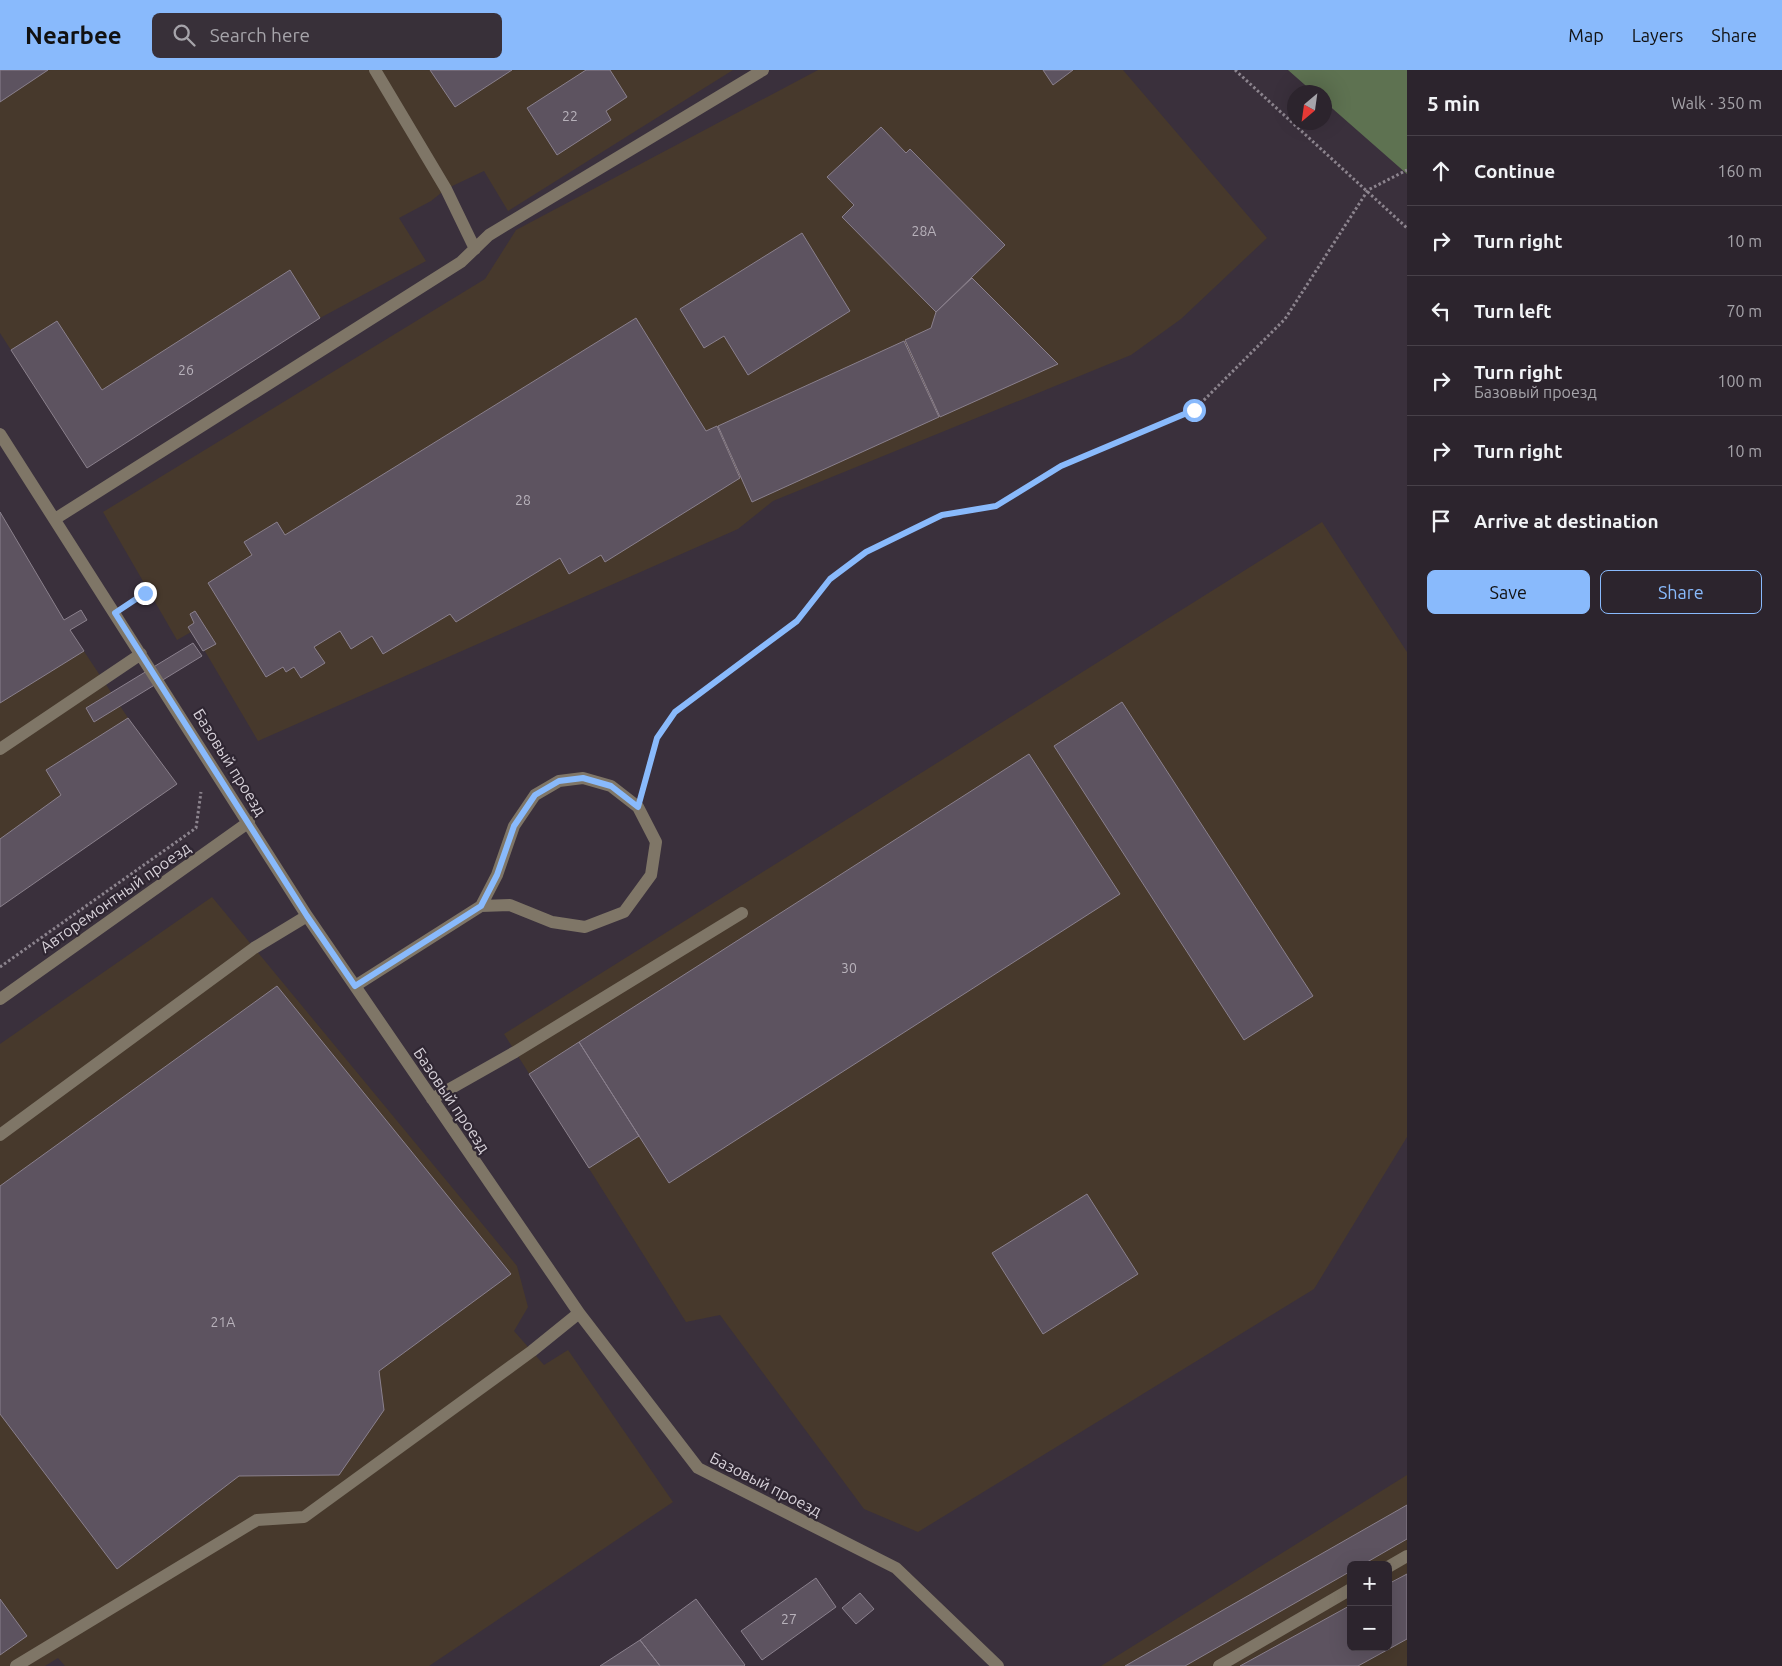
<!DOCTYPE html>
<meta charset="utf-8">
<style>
body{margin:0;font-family:Ubuntu,sans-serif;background:#383039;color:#f1f3f6}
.controls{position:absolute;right:15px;bottom:15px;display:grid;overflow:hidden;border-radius:8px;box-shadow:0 5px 20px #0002}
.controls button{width:45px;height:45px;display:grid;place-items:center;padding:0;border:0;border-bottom:1px solid #484149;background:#2c242d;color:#f1f3f6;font:25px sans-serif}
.compass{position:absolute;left:1287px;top:15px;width:45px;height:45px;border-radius:50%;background:#2c242d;box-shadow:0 5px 20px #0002;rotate:209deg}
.stop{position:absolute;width:15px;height:15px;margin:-11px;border:4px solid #89bafc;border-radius:50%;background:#fff}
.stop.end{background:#89bafc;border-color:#fff;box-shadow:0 1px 5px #0008}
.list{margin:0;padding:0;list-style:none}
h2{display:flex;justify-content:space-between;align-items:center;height:65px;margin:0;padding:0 20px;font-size:21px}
h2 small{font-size:16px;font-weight:400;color:#a6a4aa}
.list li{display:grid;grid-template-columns:32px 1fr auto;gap:15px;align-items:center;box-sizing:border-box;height:70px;padding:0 20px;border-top:1px solid #484149}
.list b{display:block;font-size:19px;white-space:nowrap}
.list p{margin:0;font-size:16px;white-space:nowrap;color:#a6a4aa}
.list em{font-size:16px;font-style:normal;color:#a6a4aa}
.actions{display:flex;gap:10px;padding:15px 20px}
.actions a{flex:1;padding:11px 0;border:1px solid #89bafc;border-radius:8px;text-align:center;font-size:18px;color:#89bafc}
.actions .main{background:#89bafc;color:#111}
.icon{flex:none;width:28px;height:28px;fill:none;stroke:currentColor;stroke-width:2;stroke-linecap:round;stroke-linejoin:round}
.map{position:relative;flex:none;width:1407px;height:1596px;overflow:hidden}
header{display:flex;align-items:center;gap:30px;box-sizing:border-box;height:70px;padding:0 25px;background:#89bafc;color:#111}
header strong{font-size:24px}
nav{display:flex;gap:28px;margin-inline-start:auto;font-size:18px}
.search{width:350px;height:45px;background:#383039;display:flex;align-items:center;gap:12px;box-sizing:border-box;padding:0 18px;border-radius:8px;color:#a6a4aa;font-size:19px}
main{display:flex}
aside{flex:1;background:#2c242d}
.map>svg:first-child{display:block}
.industrial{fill:#47392c;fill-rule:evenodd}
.forest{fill:#5e7251}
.building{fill:#5d5360;stroke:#8a808d}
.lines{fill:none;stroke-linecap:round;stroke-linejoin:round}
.path{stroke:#8c848e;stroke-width:3;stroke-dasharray:2.5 2.5;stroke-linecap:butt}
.minor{stroke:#7f7667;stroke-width:12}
.route{stroke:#89bafc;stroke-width:6}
.labels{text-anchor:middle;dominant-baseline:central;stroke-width:4.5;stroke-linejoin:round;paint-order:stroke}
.number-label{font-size:14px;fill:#b8b2bb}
.street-label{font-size:16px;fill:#d7d1d9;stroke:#2f2632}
</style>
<header>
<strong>Nearbee</strong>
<div class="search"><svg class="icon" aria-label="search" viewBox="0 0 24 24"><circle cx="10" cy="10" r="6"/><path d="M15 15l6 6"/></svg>Search here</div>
<nav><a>Map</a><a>Layers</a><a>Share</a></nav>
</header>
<main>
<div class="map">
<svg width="1407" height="1596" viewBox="0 0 1407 1596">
<rect width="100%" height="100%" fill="#3a303c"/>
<!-- industrial -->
<path class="industrial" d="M0,0H733L508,141L484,101L446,119L431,131L399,148L426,191L320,248L87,398L0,263Z
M818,0H1123L1267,168L1181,249L1131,285L773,431L738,459L258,671L193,561L177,570L103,442L485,209L516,160Z
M0,442L64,550L81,540L87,550L70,560L128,648L177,714L0,837Z
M1322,452L1407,582V1067L1314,1219L918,1462L864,1439L720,1245L686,1252L504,964Z
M212,827L517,1196L528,1237L514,1261L544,1295L568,1280L673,1432L429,1596H65L58,1588L45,1596H0V974Z
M1407,1405V1596H1101ZM1351,1495H1388V1577H1351Z"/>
<!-- forest -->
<path class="forest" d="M1288,0H1407V104L1325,32L1324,22H1313Z"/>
<!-- building -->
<path class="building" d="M0,0H48L0,32Z
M430,0H512L455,37Z
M586,0H610L627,27L606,41L611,50L557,85L527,38Z
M1043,0H1073L1053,15Z
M881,57L906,83L910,79L1005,175L936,242L842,147L854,135L827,107Z
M802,163L850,241L748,305L724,266L704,278L680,239Z
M290,200L320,248L87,398L11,280L57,251L102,320Z
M972,208L1058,294L940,347L905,270L931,258L936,242Z
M636,248L706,361L717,356L740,408L605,492L601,485L569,504L560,488L456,552L450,544L383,584L372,566L351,579L340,561L314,577L325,593L301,608L294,597L286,602L283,597L266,607L208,513L252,485L244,472L277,452L285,465Z
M904,271L939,347L752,432L718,356Z
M0,442L64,550L81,540L87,550L70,560L84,581L0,633Z
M195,541L216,574L203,581L188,557L194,553L190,544Z
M193,573L202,586L94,652L86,638Z
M1122,632L1313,926L1244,970L1054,676Z
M128,648L177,714L0,837V769L61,725L46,700Z
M1029,684L1120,824L669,1113L579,972Z
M277,916L511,1204L379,1301L384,1340L339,1405L239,1406L117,1499L0,1344V1116Z
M579,972L639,1066L589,1098L529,1004Z
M1087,1124L1138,1204L1043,1264L992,1183Z
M1407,1435V1469L1362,1495H1351V1501L1185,1596H1125Z
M1407,1504V1569L1358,1596H1240L1351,1535V1577H1388V1514Z
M816,1508L836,1537L762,1590L741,1561Z
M860,1523L874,1539L856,1554L842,1538Z
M0,1529L27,1566L0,1585Z
M696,1529L745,1595L744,1596H660L640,1570Z
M640,1570L660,1596H600Z"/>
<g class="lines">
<!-- path -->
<path class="path" d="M1235,0L1407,158
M131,532L145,523
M644,715L657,667L675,642L797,551L830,509L866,482L942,445L996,436L1061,396L1194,340L1285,249L1368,120L1407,100
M0,897L196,758L201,722"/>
<!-- minor -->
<path class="minor" d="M375,0L446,119L475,179
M0,364L307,846L579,1243L698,1398L896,1498L998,1596
M55,449L461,192L489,165L763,0
M0,679L141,584
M355,916L481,836L510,835L552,852L585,857L624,842L651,805L656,772L638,737L611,716L583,708L559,711L535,725L514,756L497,805L481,836
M0,929L249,752
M432,1029L515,982L742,843
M0,1065L254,878L307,846
M1388,1497L1407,1486
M16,1596L257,1450L304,1447L532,1281L579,1243
M1219,1596L1351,1519"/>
</g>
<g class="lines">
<!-- route -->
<path class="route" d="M145,523L115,543L307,846L355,916L481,836L497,805L514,756L535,725L559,711L583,708L611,716L638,737L657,668L675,642L797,551L830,509L866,482L942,445L996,436L1061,396L1194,340"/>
</g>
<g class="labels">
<!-- number labels -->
<g class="number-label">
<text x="570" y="46">22</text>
<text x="924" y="161">28А</text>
<text x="186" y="300">26</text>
<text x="523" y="430">28</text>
<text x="849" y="898">30</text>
<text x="223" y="1252">21А</text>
<text x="789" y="1549">27</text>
</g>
<!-- street labels -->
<g class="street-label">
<text transform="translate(230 692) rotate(58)">Базовый проезд</text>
<text transform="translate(115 827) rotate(-35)">Авторемонтный проезд</text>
<text transform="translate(452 1030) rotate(56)">Базовый проезд</text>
<text transform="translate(766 1414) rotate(27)">Базовый проезд</text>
</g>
</g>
</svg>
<div class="controls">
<button>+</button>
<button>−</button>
</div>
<svg class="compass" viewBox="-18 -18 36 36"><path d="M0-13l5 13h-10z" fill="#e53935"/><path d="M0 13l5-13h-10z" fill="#a6a4aa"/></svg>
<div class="stop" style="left:1194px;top:340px"></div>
<div class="stop end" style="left:145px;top:523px"></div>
</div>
<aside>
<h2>5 min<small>Walk · 350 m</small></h2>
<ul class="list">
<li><svg class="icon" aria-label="ahead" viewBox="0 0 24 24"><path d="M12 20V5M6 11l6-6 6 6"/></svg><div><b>Continue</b></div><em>160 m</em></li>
<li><svg class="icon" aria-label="right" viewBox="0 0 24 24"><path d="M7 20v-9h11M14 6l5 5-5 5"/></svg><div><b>Turn right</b></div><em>10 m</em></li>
<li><svg class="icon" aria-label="left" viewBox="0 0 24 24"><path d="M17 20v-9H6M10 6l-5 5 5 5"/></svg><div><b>Turn left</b></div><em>70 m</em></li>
<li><svg class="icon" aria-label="right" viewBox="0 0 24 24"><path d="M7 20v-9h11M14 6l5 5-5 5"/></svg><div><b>Turn right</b><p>Базовый проезд</p></div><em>100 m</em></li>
<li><svg class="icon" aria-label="right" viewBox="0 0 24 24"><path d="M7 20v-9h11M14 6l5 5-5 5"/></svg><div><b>Turn right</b></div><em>10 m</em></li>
<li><svg class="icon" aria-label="arrive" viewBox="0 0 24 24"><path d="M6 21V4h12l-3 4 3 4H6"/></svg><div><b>Arrive at destination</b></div></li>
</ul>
<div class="actions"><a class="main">Save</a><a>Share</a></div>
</aside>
</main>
